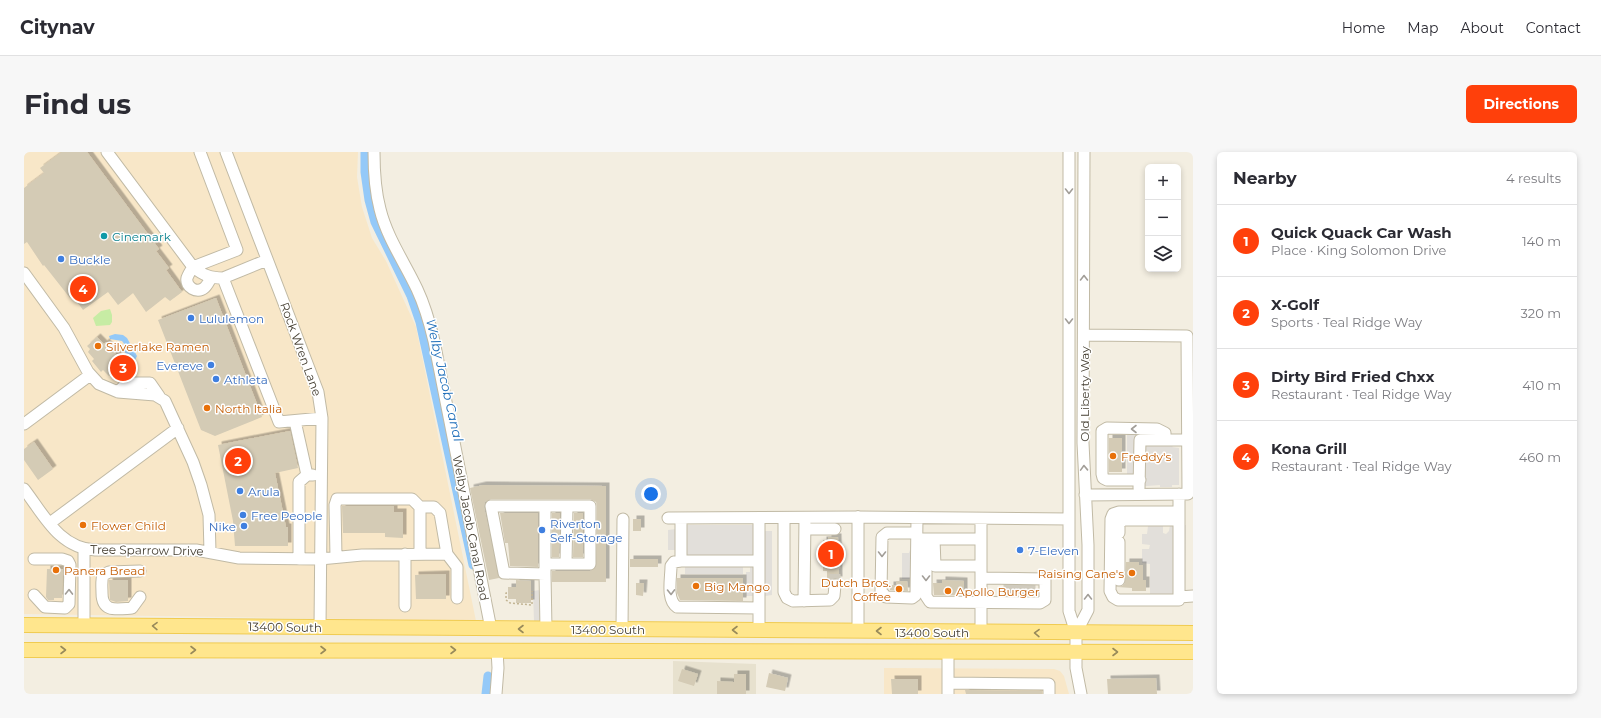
<!DOCTYPE html>
<meta charset="utf-8">
<style>
body{margin:0;font-family:Montserrat,sans-serif;background:#f7f7f7;color:#2b2b33}
.controls{position:absolute;right:12px;top:12px;display:grid;overflow:hidden;border-radius:6px;box-shadow:0 2px 6px #0003}
.controls button{width:36px;height:36px;display:grid;place-items:center;padding:0;border:0;border-bottom:1px solid #e1e1e2;background:#fff;color:#2b2b33;font:20px sans-serif}
.you{position:absolute;left:627px;top:342px;width:14px;height:14px;margin:-10px;border:3px solid #fff;border-radius:50%;background:#1a73e8;box-shadow:0 0 0 6px #1a73e833}
.badge{display:grid;place-items:center;width:26px;height:26px;border-radius:50%;background:#ff400b;color:#fff;font-size:13px;font-weight:700}
.pin{position:absolute;translate:-50% -50%;border:2px solid #fff;box-shadow:0 1px 4px #0006}
.list{margin:0;padding:0;list-style:none}
h2{display:flex;justify-content:space-between;align-items:center;height:52px;margin:0;padding:0 16px;font-size:17px}
h2 small{font-size:13px;font-weight:400;color:#7c7c81}
.list li{display:grid;grid-template-columns:26px 1fr auto;gap:12px;align-items:center;box-sizing:border-box;height:72px;padding:0 16px;border-top:1px solid #e1e1e2}
.list b{display:block;font-size:15px;white-space:nowrap}
.list p{margin:0;font-size:13px;white-space:nowrap;color:#7c7c81}
.list em{font-size:13px;font-style:normal;color:#7c7c81}
.icon{flex:none;width:22px;height:22px;fill:none;stroke:currentColor;stroke-width:2;stroke-linecap:round;stroke-linejoin:round}
.map{position:relative;flex:none;width:1169px;height:542px;overflow:hidden;border-radius:6px}
header{display:flex;align-items:center;gap:24px;box-sizing:border-box;height:56px;padding:0 20px;background:#fff;border-bottom:1px solid #e1e1e2}
header strong{font-size:19px}
nav{display:flex;gap:22px;margin-inline-start:auto;font-size:14px}
.intro{display:flex;align-items:center;justify-content:space-between;box-sizing:border-box;height:96px;padding:0 24px}
h1{margin:0;font-size:28px}
.button{padding:10px 18px;border-radius:6px;background:#ff400b;color:#fff;font-size:14px;font-weight:700}
main{display:flex;gap:24px;padding:0 24px}
aside{flex:1;background:#fff;border-radius:6px;box-shadow:0 2px 6px #0003}
.map>svg:first-child{display:block}
.residential{fill:#e7e1ce}
.commercial{fill:#f8e7c8}
.green{fill:#c7eca4}
.parking{fill:#e2dfda}
.water{fill:#94c9f8}
.lines{fill:none;stroke-linecap:round;stroke-linejoin:round}
.canal{stroke:#94c9f8;stroke-width:9}
.building{fill:#d4cbb5;filter:url(#shadow)}
.minor-tunnel{stroke:#d0cbbe;stroke-width:11;stroke-dasharray:11 5.5;stroke-linecap:butt}
.minor-casing{stroke:#c1baa5;stroke-width:13}
.major-casing{stroke:#f0cb51;stroke-width:16}
.path{stroke:#c2b492;stroke-width:1.5;stroke-dasharray:2 2;stroke-linecap:butt}
.minor{stroke:#fff;stroke-width:11}
.major{stroke:#ffe68d;stroke-width:14}
.oneway{stroke:#a29e98}
.oneway2{stroke:#988a5a}
.culture-dot{fill:#0f9aa8;stroke:#fff;stroke-width:1.5}
.shop-dot{fill:#3f7fe0;stroke:#fff;stroke-width:1.5}
.food-dot{fill:#e8710a;stroke:#fff;stroke-width:1.5}
.labels{text-anchor:middle;dominant-baseline:central;stroke-width:3;stroke-linejoin:round;paint-order:stroke}
.culture-label{font-size:12px;fill:#0d838f;stroke:#fff;text-anchor:start}
.shop-label{font-size:12px;fill:#366cbe;stroke:#fff;text-anchor:start}
.food-label{font-size:12px;fill:#c56008;stroke:#fff;text-anchor:start}
.street-label{font-size:12px;fill:#443e31;stroke:#fff}
.water-label{font-size:13px;font-style:italic;fill:#206fba;stroke:#fff}
</style>
<header>
<strong>Citynav</strong>
<nav><a>Home</a><a>Map</a><a>About</a><a>Contact</a></nav>
</header>
<div class="intro"><h1>Find us</h1><a class="button">Directions</a></div>
<main>
<div class="map">
<svg width="1169" height="542" viewBox="0 0 1169 542">
<defs>
<filter id="shadow"><feDropShadow dx="3.5" dy="-3.5" stdDeviation="0" flood-color="#0004"/></filter>
</defs>
<rect width="100%" height="100%" fill="#f3eee1"/>
<!-- residential -->
<path class="residential" d="M649,509L732,512V542H649Z"/>
<!-- commercial -->
<path class="commercial" d="M0,0H334L333,25L338,55L348,86L362,109L392,175L452,469L0,462Z
M860,516L1030,517L1036,519L1040,524L1045,542H860Z"/>
<!-- green -->
<path class="green" d="M86,157L88,163V170L86,173L72,174L69,166L77,159Z"/>
<!-- parking -->
<path class="parking" d="M1103,282H1154V293H1150L1148,295L1155,296V333H1148V335H1136V333L1110,335V323L1103,322Z
M652,373H741V379H748V443L741,444V449H729V444H722V420H726V414L719,415V422H661V415L652,414V398H644V378L652,377Z
M1146,373H1162L1161,450L1157,453H1128L1126,452V412L1118,411V397H1125L1126,393L1118,392V382H1123L1124,374H1139V381L1142,382L1145,379Z
M886,398H897L887,427H878V401H885Z
M516,438V469H510L509,439Z"/>
<!-- water -->
<path class="water" d="M91,182L99,183L103,186L113,204L111,208L105,210L101,200V193L98,189L86,187L85,184Z"/>
<g class="lines">
<!-- canal -->
<path class="canal" d="M341,0V20L345,48L351,70L387,144L396,170L449,413
M462,542L464,524"/>
</g>
<!-- building -->
<path class="building" d="M38,0H63L135,97L132,99L145,116L142,118L158,140L146,149L141,145L122,160L109,141L94,153L84,140L59,158L49,144L46,146L20,113L19,114L3,90L0,92V36L20,21L16,16Z
M192,146L238,265L191,284L177,278L134,168Z
M73,185L80,192L82,190L97,208L95,210L101,217L90,226L87,222L85,224L79,218L77,220L68,209L70,207L64,200L66,197L63,194Z
M266,279L274,316L251,321L262,375H264V394H211L209,369L194,293Z
M1085,286H1098V320H1085Z
M10,290L29,317L14,328L0,308V297Z
M459,333L582,334V430H528V419H566L572,415L573,354L572,350L566,347H467L461,350L460,355L475,426L465,428L446,336Z
M318,354H370V360H379V386L361,385V381H319Z
M476,361H514V415L486,414L484,391H481Z
M528,361H536L535,405H528Z
M550,361H559V405H549Z
M609,367H617V379H609Z
M804,385H814L815,428L808,427L803,433V419H799V388H804Z
M606,407H634V415H606Z
M1102,410H1115V413H1119V428H1122V439H1108V436L1093,435L1098,434L1101,431Z
M23,417H39L38,446H30V448H24L22,445Z
M422,422V447H392L391,423Z
M653,426H719V449L656,448L653,441Z
M85,428H104V449L92,450L86,448Z
M492,428L507,429V451H492V447H484V435H492Z
M918,428L940,429V443H910L909,431H918Z
M872,429H883L884,439L866,438V433H872Z
M612,431H620L619,444L612,443Z
M658,517L674,522L670,534L654,529Z
M745,521L764,526L761,539L742,535Z
M710,522H722V542H693V529L710,530Z
M1132,526L1133,542H1084L1083,527Z
M867,527H894V542H868Z
M941,538L1018,539V542H942Z"/>
<g class="lines">
<!-- minor-tunnel -->
<path class="minor-tunnel" d="M985,431V441
M995,431V442
M1006,431V441
M811,433V385"/>
<!-- minor casing -->
<g class="minor-casing">
<path id="minor" d="M83,0L169,115L213,98L176,0
M202,0L294,240L298,266L296,475
M350,0C350,20 351,38 356,57C363,86 381,111 393,137C401,154 406,172 410,189L467,477
M1045,0V459L1052,481V516L1057,542
M0,121L40,176L64,220L75,232L94,240L131,243L141,249L169,310L177,333L185,363L186,400
M187,126C185,129 183,134 180,136C173,142 161,135 163,126C164,123 167,118 169,115C179,123 186,126 199,126L255,270L298,266
M199,126L243,108
M1060,183L1163,184L1164,342L1061,343
M94,240L103,231H126L135,244
M271,269L283,323H289
M0,272L66,223
M1116,328H1083L1079,326L1078,322V279L1083,276L1133,277L1141,281V288
M1115,336L1116,288H1164
M0,337C20,363 35,396 71,398H172L215,406L296,407L338,403L423,402L433,415V446
M1155,342V448H1094L1089,445L1086,439L1087,367L1089,362L1095,360H1155
M521,354V412H542
M834,365V479
M644,366L834,365L1045,367
M657,366V409H735V366
M760,366V440L763,446L769,449L806,448L810,444L811,433
M26,371L154,276
M781,377H811
M892,381H863L858,385L857,439L862,445L888,446L892,443L893,366
M1095,381V372L1099,368H1155
M895,387H957V367
M902,387V444L906,450L1016,451L1021,448V427L957,426
M910,387L911,414H957
M957,387V480
M396,402V355H410L416,361L423,402
M312,405L311,353L313,347H388L396,355
M275,407V330L283,323
M657,409L650,410L647,414C647,426 642,448 653,455L735,456
M521,412V422L480,421L467,354C500,354 533,354 566,354V412H542L543,354
M521,422L522,477
M1095,428V390
M10,443L21,455L41,456L45,452L46,413L44,409L38,407H10
M116,445L108,456C93,457 78,461 78,441C78,435 77,429 79,423L85,420L116,419
M1155,445L1169,444
M780,449L781,366
M381,454V402
M60,473V397
M598,477L599,367
M735,478V409
M1052,481L1064,458V393L1059,291L1060,0
M924,500V542
M924,531L1025,532V542
M472,542L474,516L473,498"/>
</g>
<!-- major casing -->
<g class="major-casing">
<path id="major" d="M0,473L1169,481
M0,498L1169,500"/>
</g>
<!-- path -->
<path class="path" d="M483,441H482V448L486,451L508,453V439"/>
<!-- minor -->
<use href="#minor" class="minor"/>
<!-- major -->
<use href="#major" class="major"/>
</g>
<!-- one-way arrows -->
<defs><path id="oneway-chevron" d="M-2-3.5L2.5 0L-2 3.5" fill="none" stroke-width="1.6" stroke-linecap="round" stroke-linejoin="round"/></defs>
<g class="oneway">
<use href="#oneway-chevron" transform="translate(1045 39) rotate(90)"/>
<use href="#oneway-chevron" transform="translate(1060 126) rotate(-90)"/>
<use href="#oneway-chevron" transform="translate(1045 169) rotate(90)"/>
<use href="#oneway-chevron" transform="translate(1110 277) rotate(-180)"/>
<use href="#oneway-chevron" transform="translate(1060 316) rotate(-92)"/>
<use href="#oneway-chevron" transform="translate(858 402) rotate(90)"/>
<use href="#oneway-chevron" transform="translate(902 426) rotate(90)"/>
<use href="#oneway-chevron" transform="translate(45 440) rotate(-89)"/>
<use href="#oneway-chevron" transform="translate(647 440) rotate(89)"/>
<use href="#oneway-chevron" transform="translate(1064 445) rotate(-90)"/>
</g>
<g class="oneway2">
<use href="#oneway-chevron" transform="translate(131 474) rotate(-179)"/>
<use href="#oneway-chevron" transform="translate(497 477) rotate(-180)"/>
<use href="#oneway-chevron" transform="translate(711 478) rotate(-180)"/>
<use href="#oneway-chevron" transform="translate(855 479) rotate(-180)"/>
<use href="#oneway-chevron" transform="translate(1013 481) rotate(-179)"/>
<use href="#oneway-chevron" transform="translate(39 498)"/>
<use href="#oneway-chevron" transform="translate(169 498)"/>
<use href="#oneway-chevron" transform="translate(299 498)"/>
<use href="#oneway-chevron" transform="translate(429 498)"/>
<use href="#oneway-chevron" transform="translate(1091 500)"/>
</g>
<!-- markers -->
<circle class="culture-dot" cx="80" cy="84" r="4"/>
<g class="shop-dot">
<circle cx="37" cy="107" r="4"/>
<circle cx="167" cy="166" r="4"/>
<circle cx="187" cy="213" r="4"/>
<circle cx="192" cy="227" r="4"/>
<circle cx="216" cy="339" r="4"/>
<circle cx="219" cy="363" r="4"/>
<circle cx="220" cy="374" r="4"/>
<circle cx="518" cy="378" r="4"/>
<circle cx="996" cy="398" r="4"/>
</g>
<g class="food-dot">
<circle cx="74" cy="194" r="4"/>
<circle cx="183" cy="256" r="4"/>
<circle cx="1089" cy="304" r="4"/>
<circle cx="59" cy="373" r="4"/>
<circle cx="32" cy="418" r="4"/>
<circle cx="1108" cy="421" r="4"/>
<circle cx="672" cy="434" r="4"/>
<circle cx="875" cy="437" r="4"/>
<circle cx="924" cy="439" r="4"/>
</g>
<g class="labels">
<!-- culture labels -->
<g class="culture-label">
<text x="88" y="84">Cinemark</text>
</g>
<!-- shop labels -->
<g class="shop-label">
<text x="45" y="107">Buckle</text>
<text x="175" y="166">Lululemon</text>
<text x="179" y="213" text-anchor="end">Evereve</text>
<text x="200" y="227">Athleta</text>
<text x="224" y="339">Arula</text>
<text x="227" y="363">Free People</text>
<text x="526" y="371">Riverton<tspan x="526" dy="14">Self-Storage</tspan></text>
<text x="212" y="374" text-anchor="end">Nike</text>
<text x="1004" y="398">7-Eleven</text>
</g>
<!-- food labels -->
<g class="food-label">
<text x="82" y="194">Silverlake Ramen</text>
<text x="191" y="256">North Italia</text>
<text x="1097" y="304">Freddy's</text>
<text x="67" y="373">Flower Child</text>
<text x="40" y="418">Panera Bread</text>
<text x="1100" y="421" text-anchor="end">Raising Cane's</text>
<text x="867" y="430" text-anchor="end">Dutch Bros.<tspan x="867" dy="14">Coffee</tspan></text>
<text x="680" y="434">Big Mango</text>
<text x="932" y="439">Apollo Burger</text>
</g>
<!-- street labels -->
<g class="street-label">
<text transform="translate(277 197) rotate(70)">Rock Wren Lane</text>
<text transform="translate(1060 242) rotate(-90)">Old Liberty Way</text>
<text transform="translate(447 376) rotate(79)">Welby Jacob Canal Road</text>
<text transform="translate(123 398) rotate(1)">Tree Sparrow Drive</text>
<text transform="translate(261 475) rotate(1)">13400 South</text>
<text x="584" y="477">13400 South</text>
<text x="908" y="480">13400 South</text>
</g>
<!-- water labels -->
<g class="water-label">
<text transform="translate(421 228) rotate(77)">Welby Jacob Canal</text>
</g>
</g>
</svg>
<div class="controls">
<button>+</button>
<button>−</button>
<button><svg class="icon" aria-label="layers" viewBox="0 0 24 24"><path d="M12 4l9 5-9 5-9-5zM3 14l9 5 9-5"/></svg></button>
</div>
<div class="you"></div>
<div class="pin badge" style="left:807px;top:402px">1</div>
<div class="pin badge" style="left:214px;top:309px">2</div>
<div class="pin badge" style="left:99px;top:216px">3</div>
<div class="pin badge" style="left:59px;top:137px">4</div>
</div>
<aside>
<h2>Nearby<small>4 results</small></h2>
<ul class="list">
<li><span class="badge">1</span><div><b>Quick Quack Car Wash</b><p>Place · King Solomon Drive</p></div><em>140 m</em></li>
<li><span class="badge">2</span><div><b>X-Golf</b><p>Sports · Teal Ridge Way</p></div><em>320 m</em></li>
<li><span class="badge">3</span><div><b>Dirty Bird Fried Chxx</b><p>Restaurant · Teal Ridge Way</p></div><em>410 m</em></li>
<li><span class="badge">4</span><div><b>Kona Grill</b><p>Restaurant · Teal Ridge Way</p></div><em>460 m</em></li>
</ul>
</aside>
</main>
